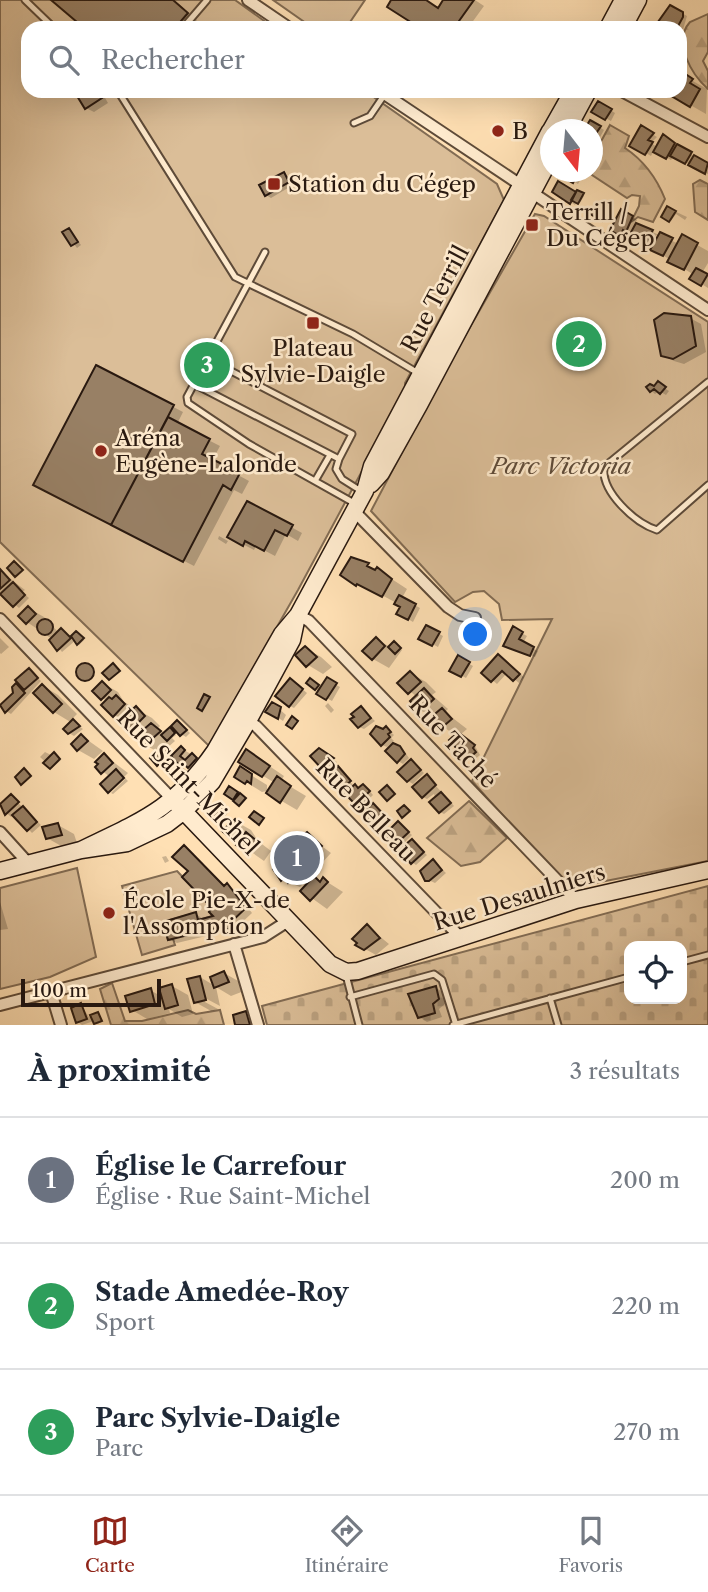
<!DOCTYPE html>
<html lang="fr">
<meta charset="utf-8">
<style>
body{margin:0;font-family:"Libre Caslon Text",serif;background:#f6f6f7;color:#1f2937}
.controls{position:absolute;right:21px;bottom:21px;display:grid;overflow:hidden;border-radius:14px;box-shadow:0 7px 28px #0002}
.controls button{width:63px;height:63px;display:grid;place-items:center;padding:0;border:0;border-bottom:2px solid #e0e1e3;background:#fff;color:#1f2937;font:35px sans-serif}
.compass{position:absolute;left:540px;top:119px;width:63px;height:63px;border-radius:50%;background:#fff;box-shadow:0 7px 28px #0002;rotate:164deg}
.scale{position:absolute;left:21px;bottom:18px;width:140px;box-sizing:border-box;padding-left:7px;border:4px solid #291910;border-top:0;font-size:19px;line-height:24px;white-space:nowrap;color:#291910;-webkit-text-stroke:5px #ffebce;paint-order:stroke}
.you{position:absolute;left:476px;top:635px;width:24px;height:24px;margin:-18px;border:5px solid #fff;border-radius:50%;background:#1a73e8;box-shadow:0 0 0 10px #1a73e833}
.badge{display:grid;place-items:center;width:46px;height:46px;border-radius:50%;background:#8f2418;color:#fff;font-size:23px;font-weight:700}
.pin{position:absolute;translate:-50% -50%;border:4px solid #fff;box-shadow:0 2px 7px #0006}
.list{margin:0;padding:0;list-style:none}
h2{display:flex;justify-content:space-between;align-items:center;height:91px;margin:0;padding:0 28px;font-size:30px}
h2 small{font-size:23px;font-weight:400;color:#747a83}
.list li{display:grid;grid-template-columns:46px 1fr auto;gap:21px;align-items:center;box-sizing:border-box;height:126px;padding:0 28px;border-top:2px solid #e0e1e3}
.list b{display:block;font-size:26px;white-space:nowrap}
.list p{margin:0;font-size:23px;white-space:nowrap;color:#747a83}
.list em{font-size:23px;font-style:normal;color:#747a83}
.icon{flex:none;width:38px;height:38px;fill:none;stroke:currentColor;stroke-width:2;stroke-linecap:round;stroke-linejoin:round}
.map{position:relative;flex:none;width:708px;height:1025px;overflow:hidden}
.search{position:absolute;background:#fff;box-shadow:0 7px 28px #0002;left:21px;right:21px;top:21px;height:77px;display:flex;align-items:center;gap:18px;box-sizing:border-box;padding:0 24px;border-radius:21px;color:#747a83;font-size:26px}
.sheet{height:469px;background:#fff}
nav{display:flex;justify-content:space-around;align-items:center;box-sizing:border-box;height:98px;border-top:2px solid #e0e1e3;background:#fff;font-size:19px;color:#747a83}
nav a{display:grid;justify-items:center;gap:4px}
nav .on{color:#8f2418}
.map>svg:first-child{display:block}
.forest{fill:url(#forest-firs);stroke:#826c54;stroke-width:2}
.cemetery{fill:url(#cemetery-stones);stroke:#826c54;stroke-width:2;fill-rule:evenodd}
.park{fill:#dbbe98;stroke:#826c54;stroke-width:2}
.shadow{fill:#0003}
.building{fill:#988065;stroke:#291910;stroke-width:2}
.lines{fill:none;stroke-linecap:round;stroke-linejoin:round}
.lane-casing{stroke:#5e4b39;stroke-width:9}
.street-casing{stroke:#5e4b39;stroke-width:14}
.secondary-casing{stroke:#291910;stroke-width:19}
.lane{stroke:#ffebce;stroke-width:5}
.street{stroke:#ffebce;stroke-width:10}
.secondary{stroke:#ffebce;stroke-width:16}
.poi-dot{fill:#8f2418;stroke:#ffebce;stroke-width:2.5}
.labels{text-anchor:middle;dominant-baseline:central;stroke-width:5;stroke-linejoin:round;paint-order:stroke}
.poi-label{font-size:23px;fill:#291910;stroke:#ffebce;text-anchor:start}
.street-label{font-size:23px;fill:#291910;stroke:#ffebce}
.park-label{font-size:23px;font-style:italic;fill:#5e4b39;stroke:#ffebce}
</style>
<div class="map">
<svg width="708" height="1025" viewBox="0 0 708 1025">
<defs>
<pattern id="forest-firs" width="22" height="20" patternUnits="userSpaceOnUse" patternTransform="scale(1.75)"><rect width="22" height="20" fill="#dbbe98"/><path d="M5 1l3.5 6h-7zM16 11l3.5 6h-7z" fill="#bca382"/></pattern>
<pattern id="cemetery-stones" width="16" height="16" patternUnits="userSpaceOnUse" patternTransform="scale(1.75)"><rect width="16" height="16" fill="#dbbe98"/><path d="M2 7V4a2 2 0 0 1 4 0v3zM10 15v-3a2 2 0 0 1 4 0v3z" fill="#bca382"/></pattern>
</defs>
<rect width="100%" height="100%" fill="#ffe0b4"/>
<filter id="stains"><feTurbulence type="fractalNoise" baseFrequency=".00286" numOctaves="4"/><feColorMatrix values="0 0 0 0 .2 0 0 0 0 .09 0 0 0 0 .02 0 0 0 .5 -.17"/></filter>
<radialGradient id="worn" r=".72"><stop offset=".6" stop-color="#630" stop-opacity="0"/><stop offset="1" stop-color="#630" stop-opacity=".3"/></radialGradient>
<!-- forest -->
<path class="forest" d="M708,14V52L703,61L708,71V89C692,75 672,42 690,22Z
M610,125L629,136L625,148C643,160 657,179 665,199L653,222L638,217L631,222L639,206L640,196L632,195L627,198L589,173L592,172L593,156Z
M700,180L708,184V220L695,212L693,184Z
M469,801L507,838L480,862L461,866L427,838Z
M112,983L125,1021H142L188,1010L196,1014L220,1010L224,1025H111L100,989Z"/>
<!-- cemetery -->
<path class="cemetery" d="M708,886V1025H267L262,1006ZM629,946H682V999H629Z"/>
<!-- park -->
<path class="park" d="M0,0H235L274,28H28V91H365L497,184L504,200L405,383V391L298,590L209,746L0,542Z
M273,0H365L346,28H313Z
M535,214L544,216L708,322V861L580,886L568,885L558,877L472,781L552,619L502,620L499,604L484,591L473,592L455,602L371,511L446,369Z
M77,868L96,957L50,977L0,989V888Z
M177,871L212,908L209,912L213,916L198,920L195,913L163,922L168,940L173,939L175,945L142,955L122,886Z"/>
<!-- shadow -->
<path class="shadow" d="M54,0H174L197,20L190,28H86Z
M393,0H425L439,10L445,0H475L484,6L468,28H422Z
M671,7L687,16L680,40V28H666Z
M684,76L707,89L706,114L666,91H680V79Z
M76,91H101L108,103L94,112L86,108Z
M599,103L615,113L611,121L594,112Z
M591,122L604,130L599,139L592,136Z
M642,128L657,137L651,143L657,147L668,139L708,165V174L674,156L671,160L654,150L651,156L632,145Z
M563,172H574L582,177L578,184L561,174Z
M284,174L293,185L271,198L266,195Z
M554,191L578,192L584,196L580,203L577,202L575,205Z
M603,204L614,211L608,222L592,214Z
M668,208L687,217L685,220L676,214L671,221L663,216Z
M622,211L637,220L635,224L679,244L683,237L708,251V263L702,273L708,276V288L692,278L694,275L653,249L659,237L656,235L651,244L629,231L625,237L612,230Z
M69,230L81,245L77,248L65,232Z
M690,318L701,324L706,352L684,364L674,361L663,355Z
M97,367L183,412L177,424L220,446L212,461L249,481L242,494L234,490L194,566L46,490Z
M658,384L669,391L666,395L659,391L655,394L648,388L655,389Z
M247,503L302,533L298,541L286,534L275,556L256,546L254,550L229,537Z
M219,536L228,541L226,544L218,539Z
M378,570L407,589L402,598L420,608L413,622L398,613L402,606L343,574Z
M0,571L25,590L22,592L29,598L19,608L0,592Z
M28,608L44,617L59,633L71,638L77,633L84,640L79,645L76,640L62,652L52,639L27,622Z
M427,627L443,636L438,647L421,638Z
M514,629L527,636L523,643L538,651L535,657L510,648Z
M0,638L9,647L1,654L0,653Z
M376,639L390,647L396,644L402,650L389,668L373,659Z
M305,648L321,657L332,667L323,674L308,665Z
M499,656L524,677L519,683L507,673L497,684L484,673Z
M459,658L473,666L466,678L452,670Z
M80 674a7 7 0 1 1 14 0a7 7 0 1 1-14 0Z
M29,670L41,681L11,714L6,711L17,681Z
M410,673L426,682L436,692L432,695L448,709L445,712L467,729L460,735L475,746L480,755L473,761L456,736L421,710L417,697L400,683Z
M311,680L322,688L327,680L340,687L332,701L319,694Z
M102,683L118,692L124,702L152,718L160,726L157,729L165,733L172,731L176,735L172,738L175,741L167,748L174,755L181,748L202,761L200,772L180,764L174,756L171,759L193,775L187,781L158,764V752L145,745L138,737L140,735L114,715L107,701L102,698Z
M295,683L307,693L294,708L290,706Z
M43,686L58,695L77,714L71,720L83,729L74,736L69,733L72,723L54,712Z
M328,703L334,710L331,713L325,706Z
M276,706L286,715L283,721L268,711Z
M361,708L375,721L364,729L359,727Z
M178,722L190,733L186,737L181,734Z
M386,728L394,735L391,738L394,741L387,747L382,745Z
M82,736L103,751L94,759L78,750Z
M393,745L404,751L409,758L403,764L398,761Z
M45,752L61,760L52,768L40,757Z
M324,753L337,762L328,770L313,756Z
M104,755L128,773L124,777L128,781L113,794L111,793L125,779L123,776L108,790L110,777L97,767Z
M262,761L284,776L281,781L306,796L297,810L268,793L275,783L240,762Z
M412,761L424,773L413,784L408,781Z
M241,769L267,785V791L262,792L236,776Z
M338,769L353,785L368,789L373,795L369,799L371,804L390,820L382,828L342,788Z
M427,776L454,806L444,814L440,812L434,794L427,799L423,797Z
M11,796L41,825L32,833L14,814L11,817L0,807Z
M216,806L229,811L222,821L218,818Z
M235,821L251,830L258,841L271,851L264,861L233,839Z
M398,823L412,835L401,846L396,843Z
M58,825L74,834L77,843L63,847L47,838Z
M307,835L331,853L300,887L282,880L275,869L294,845L297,848L296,842Z
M412,841L427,855L416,865L412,862Z
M184,848L226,886L234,890L252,913L236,928V933L231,930L177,943L169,939L196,914L203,919L216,916L215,908L191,871Z
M166,856L169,861L165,863L162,857Z
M434,862L446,873L435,883L426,879Z
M314,878L321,882L324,880L343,892L327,909L302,891Z
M0,902L8,929L0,930Z
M367,926L389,944L376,955L358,945Z
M224,973L240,982L244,991L231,996L216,987L220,1006L205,998V1002L218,1009L211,1011L195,1002L200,977L215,986Z
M172,986L188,995L193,1014L182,1017L169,1009L170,1013L147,1019L132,1010L150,990L164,998Z
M436,988L443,992L446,1003L439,1009L442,1017L427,1022L419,1017Z
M81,1005L89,1017L98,1014L102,1022L97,1024L94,1021L82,1025L78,1022Z
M246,1013L251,1016L253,1025H237Z"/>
<!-- building -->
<path class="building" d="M51,0H173L188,13L175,28H84Z
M391,0H426L438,8L443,0H474L459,21L468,28H420L387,7Z
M670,5L683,12V17L677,28H664L658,22Z
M684,73L693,79L690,83L700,89L690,107L663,91H680V77Z
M74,91H97L102,98L85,109Z
M598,101L612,109L605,120L591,112Z
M590,120L601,126L593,138L592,130H584Z
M641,125L654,133L648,140L653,142L645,155L629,146Z
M663,134L675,143L666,159L653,152Z
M677,144L692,152L685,164L670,156Z
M694,155L708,163L705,174L688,165Z
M284,172L289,182L265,196L259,185Z
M561,172H576L578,173L573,183L559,175Z
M558,181L576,192L570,204L552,192Z
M577,190L584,193L578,204L571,200Z
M602,202L611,206L602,221L590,214L596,203L600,205Z
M667,206L676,211L669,222L661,217Z
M621,209L633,216L626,232L623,230L620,236L610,230Z
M636,223L653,230L646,243L630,234Z
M69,228L78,242L71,246L62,232Z
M660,232L673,238L663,256L650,250Z
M682,234L698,243L684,270L667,262Z
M696,268L708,274L701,286L689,279Z
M664,313L691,316L696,346L673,359L661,356L654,320Z
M96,365L174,405L111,525L33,485Z
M658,381L666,387L660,394L654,389L650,392L646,387L650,384L654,386Z
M168,417L210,439L202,454L240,473L231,490L223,485L183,562L111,525Z
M247,501L293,525L287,536L275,530L264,551L245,541L243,546L227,537Z
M351,557L369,563L367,566L375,570L377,567L392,579L382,597L357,584L356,586L340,575Z
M14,561L23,570L15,577L7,568Z
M0,569L10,580L0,589Z
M13,582L25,595L13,607L0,594Z
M399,595L416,604L408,620L396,614L400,607L394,604Z
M28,606L36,614L26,624L18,616Z
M37 627a8 8 0 1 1 16 0a8 8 0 1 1-16 0Z
M426,625L440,632L432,646L418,639Z
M513,626L523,632L519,639L534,647L530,656L503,646Z
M61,628L71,638L57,651L49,640Z
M76,631L84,638L77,645L71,636Z
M376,637L385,646L372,660L362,651Z
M394,641L401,648L395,654L388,647Z
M305,646L317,657L306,667L295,655Z
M498,654L520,674L513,681L502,671L491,682L481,673Z
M458,655L470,662L461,677L449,671Z
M113,663L120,671L109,680L102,673Z
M76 672a9 9 0 1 1 18 0a9 9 0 1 1-18 0Z
M29,668L38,678L24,690L15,680Z
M410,671L421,682L408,694L397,683Z
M327,677L337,683L326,700L316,694Z
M290,678L303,689L289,707L275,696Z
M310,678L319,685L315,690L306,683Z
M102,681L111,690L101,700L92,691Z
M16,683L25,693L5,713L0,705L13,693L12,687Z
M42,684L62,704L53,713L33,693Z
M424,688L434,699L420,712L410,701Z
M204,694L210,697L202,711L197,708Z
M116,695L125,704L113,717L101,705L109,697L112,699Z
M272,702L281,707L278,719L265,712Z
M136,706L145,716L130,731L120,721Z
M361,706L371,718L358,728L350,719L354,717L351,714Z
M442,708L452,719L440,729L430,718Z
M292,716L298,721L292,729L286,725Z
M73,719L80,726L68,734L63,729Z
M177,720L187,730L180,736L171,726Z
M151,723L161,731L144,746L135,737Z
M376,726L383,729L386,726L391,732L388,734L390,737L381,746L370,734Z
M170,727L175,733L167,741L161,735Z
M458,732L475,745L473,748L476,752L467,760L449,740Z
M81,734L88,741L77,751L71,744Z
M393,743L400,746L405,754L397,763L385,751Z
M164,745L171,752L157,766L150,758Z
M181,746L185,750L180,756L185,760L192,753L197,758L188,768L182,762L179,765L171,756Z
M319,748L334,758L322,769L310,756Z
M246,749L270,766L262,777L238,762Z
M54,752L60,759L50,769L43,763Z
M104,753L113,763L101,774L95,767L98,764L95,762Z
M171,758L179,765L171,774L163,766Z
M411,759L421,770L407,782L397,772Z
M240,766L252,774L251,784L247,781L245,784L234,777Z
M338,766L351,781L340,790L328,776Z
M24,768L31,776L21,785L15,777Z
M116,769L124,778L108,793L100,784Z
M427,774L436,785L422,798L412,787Z
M277,776L291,786L280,803L266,793Z
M355,784L358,788L363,784L370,791L365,796L369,799L359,808L345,794Z
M387,785L395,794L387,801L379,792Z
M229,786L238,792L233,800L224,794Z
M441,792L451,803L439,813L429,802Z
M240,793L246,798L239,806L233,801Z
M11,794L19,802L5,815L0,804Z
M222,803L226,807L224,811L217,820L213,819L208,812L215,804L219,807Z
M373,803L386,817L376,826L363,813Z
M404,805L410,811L402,818L397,811Z
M23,806L37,822L27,831L12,815Z
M254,811L264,818L259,825L249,817Z
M235,819L242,831L232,840L222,831Z
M398,821L409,832L395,845L385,834Z
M58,823L62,835L46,839L42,827Z
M246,832L257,841L247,853L236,845Z
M307,832L322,846L317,851L319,853L288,883L284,878L281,881L273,869L291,850L289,848L297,843L295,841Z
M412,839L424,852L411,864L399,850Z
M184,845L224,886L227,883L246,908L230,923L232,925L228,930L224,926L168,940L163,922L196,912L198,920L213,916L209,912L212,908L182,877L188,871L172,857Z
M433,859L442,870L429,881H425L420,871Z
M314,876L320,882L323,877L328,882L310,901L300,891Z
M367,924L380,938L364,950L355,945L357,943L352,939Z
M224,971L229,982L214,988L210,977Z
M200,976L206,1000L194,1003L187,979Z
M172,984L178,1005L165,1009L159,988Z
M436,986L439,999L433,1004L435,1013L418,1018L408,994Z
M151,988L155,1004L130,1012L125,996Z
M81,1003L87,1019L76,1023L71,1008Z
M246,1011L250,1025H235L233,1015Z
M98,1012L102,1021L94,1024L90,1015Z"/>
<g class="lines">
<!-- lane casing -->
<g class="lane-casing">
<path id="lane" d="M25,0L54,28
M183,28L207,0
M118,91L235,277L353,334L418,373
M354,123L370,116L385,94
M265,252L187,397L188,403L249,444L354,503
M708,382L604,467C601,492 635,523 657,530L708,485
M194,384L339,459L352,434L208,359
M339,459L336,469L342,479L361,491
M315,481L330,455
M682,962L708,955
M346,975L359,1025
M350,997L434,974L442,980L456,1025
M550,998L558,1025
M453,1025L629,977"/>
</g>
<!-- street casing -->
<g class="street-casing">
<path id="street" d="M248,0L289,28
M380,91L708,310
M622,91L708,137
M354,511L448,607L460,615L475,618
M298,615L309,621L576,900
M0,619L173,800
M244,719L256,726L461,938
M0,832L29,864
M234,944L258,1025
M51,992L61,1025
M0,1005L263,937L288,921"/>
</g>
<!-- secondary casing -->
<g class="secondary-casing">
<path id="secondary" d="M608,28L623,0
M623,28L638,0
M551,130L573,91
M567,130L588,91
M371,484L381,473L419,405L550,159
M173,800L330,964L346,972L358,971L576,900L708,870
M81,850C141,821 175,809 215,751L282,634L298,615L365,491L372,466L550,131
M0,871L81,850L127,843L167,824L184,811L212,782L248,721L292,640L296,621"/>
</g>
<!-- lane -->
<use href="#lane" class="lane"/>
<!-- street -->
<use href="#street" class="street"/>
<!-- secondary -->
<use href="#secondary" class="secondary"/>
</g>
<!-- markers -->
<g class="poi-dot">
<circle cx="498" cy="131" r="7"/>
<rect x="267" y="177" width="14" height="14" rx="3.5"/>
<rect x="525" y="218" width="14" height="14" rx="3.5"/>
<rect x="306" y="316" width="14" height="14" rx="3.5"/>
<circle cx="101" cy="451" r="7"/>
<circle cx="109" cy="913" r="7"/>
</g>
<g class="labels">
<!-- poi labels -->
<g class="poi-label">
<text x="512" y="131">B</text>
<text x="288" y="184">Station du Cégep</text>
<text x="546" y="212">Terrill /<tspan x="546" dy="26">Du Cégep</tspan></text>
<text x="313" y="348" text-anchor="middle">Plateau<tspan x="313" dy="26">Sylvie-Daigle</tspan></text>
<text x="115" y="438">Aréna<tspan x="115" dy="26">Eugène-Lalonde</tspan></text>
<text x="123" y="900">École Pie-X-de<tspan x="123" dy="26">l'Assomption</tspan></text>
</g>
<!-- street labels -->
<g class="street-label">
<text transform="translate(435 299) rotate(-62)">Rue Terrill</text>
<text transform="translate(453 742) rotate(47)">Rue Taché</text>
<text transform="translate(188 782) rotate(46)">Rue Saint-Michel</text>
<text transform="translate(366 810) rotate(46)">Rue Belleau</text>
<text transform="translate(519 897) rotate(-17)">Rue Desaulniers</text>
</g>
<!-- park labels -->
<g class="park-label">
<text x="561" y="466">Parc Victoria</text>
</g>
</g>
<rect width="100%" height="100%" filter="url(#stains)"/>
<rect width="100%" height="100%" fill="url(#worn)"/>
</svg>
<div class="controls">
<button><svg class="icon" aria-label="locate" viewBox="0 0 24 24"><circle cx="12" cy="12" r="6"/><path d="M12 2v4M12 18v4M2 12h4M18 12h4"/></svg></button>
</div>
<svg class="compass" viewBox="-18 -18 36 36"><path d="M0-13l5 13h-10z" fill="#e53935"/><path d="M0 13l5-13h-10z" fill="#747a83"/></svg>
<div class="scale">100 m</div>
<div class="you"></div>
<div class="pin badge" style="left:297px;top:858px;background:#6b7280">1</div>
<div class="pin badge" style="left:579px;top:344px;background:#2e9e5b">2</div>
<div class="pin badge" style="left:207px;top:365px;background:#2e9e5b">3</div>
<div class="search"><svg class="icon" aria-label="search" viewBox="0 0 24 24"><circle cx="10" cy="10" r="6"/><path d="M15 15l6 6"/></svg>Rechercher</div>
</div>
<section class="sheet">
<h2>À proximité<small>3 résultats</small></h2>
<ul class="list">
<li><span class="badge" style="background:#6b7280">1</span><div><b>Église le Carrefour</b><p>Église · Rue Saint-Michel</p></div><em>200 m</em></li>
<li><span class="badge" style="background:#2e9e5b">2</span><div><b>Stade Amedée-Roy</b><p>Sport</p></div><em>220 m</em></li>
<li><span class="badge" style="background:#2e9e5b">3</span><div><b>Parc Sylvie-Daigle</b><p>Parc</p></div><em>270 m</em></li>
</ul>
</section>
<nav>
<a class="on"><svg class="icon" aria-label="map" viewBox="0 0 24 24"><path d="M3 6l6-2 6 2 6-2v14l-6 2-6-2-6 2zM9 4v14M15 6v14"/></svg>Carte</a>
<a><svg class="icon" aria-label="directions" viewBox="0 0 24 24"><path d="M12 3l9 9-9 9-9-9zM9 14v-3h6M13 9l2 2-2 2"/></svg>Itinéraire</a>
<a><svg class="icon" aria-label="saved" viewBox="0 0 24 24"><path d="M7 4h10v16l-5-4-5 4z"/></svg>Favoris</a>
</nav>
